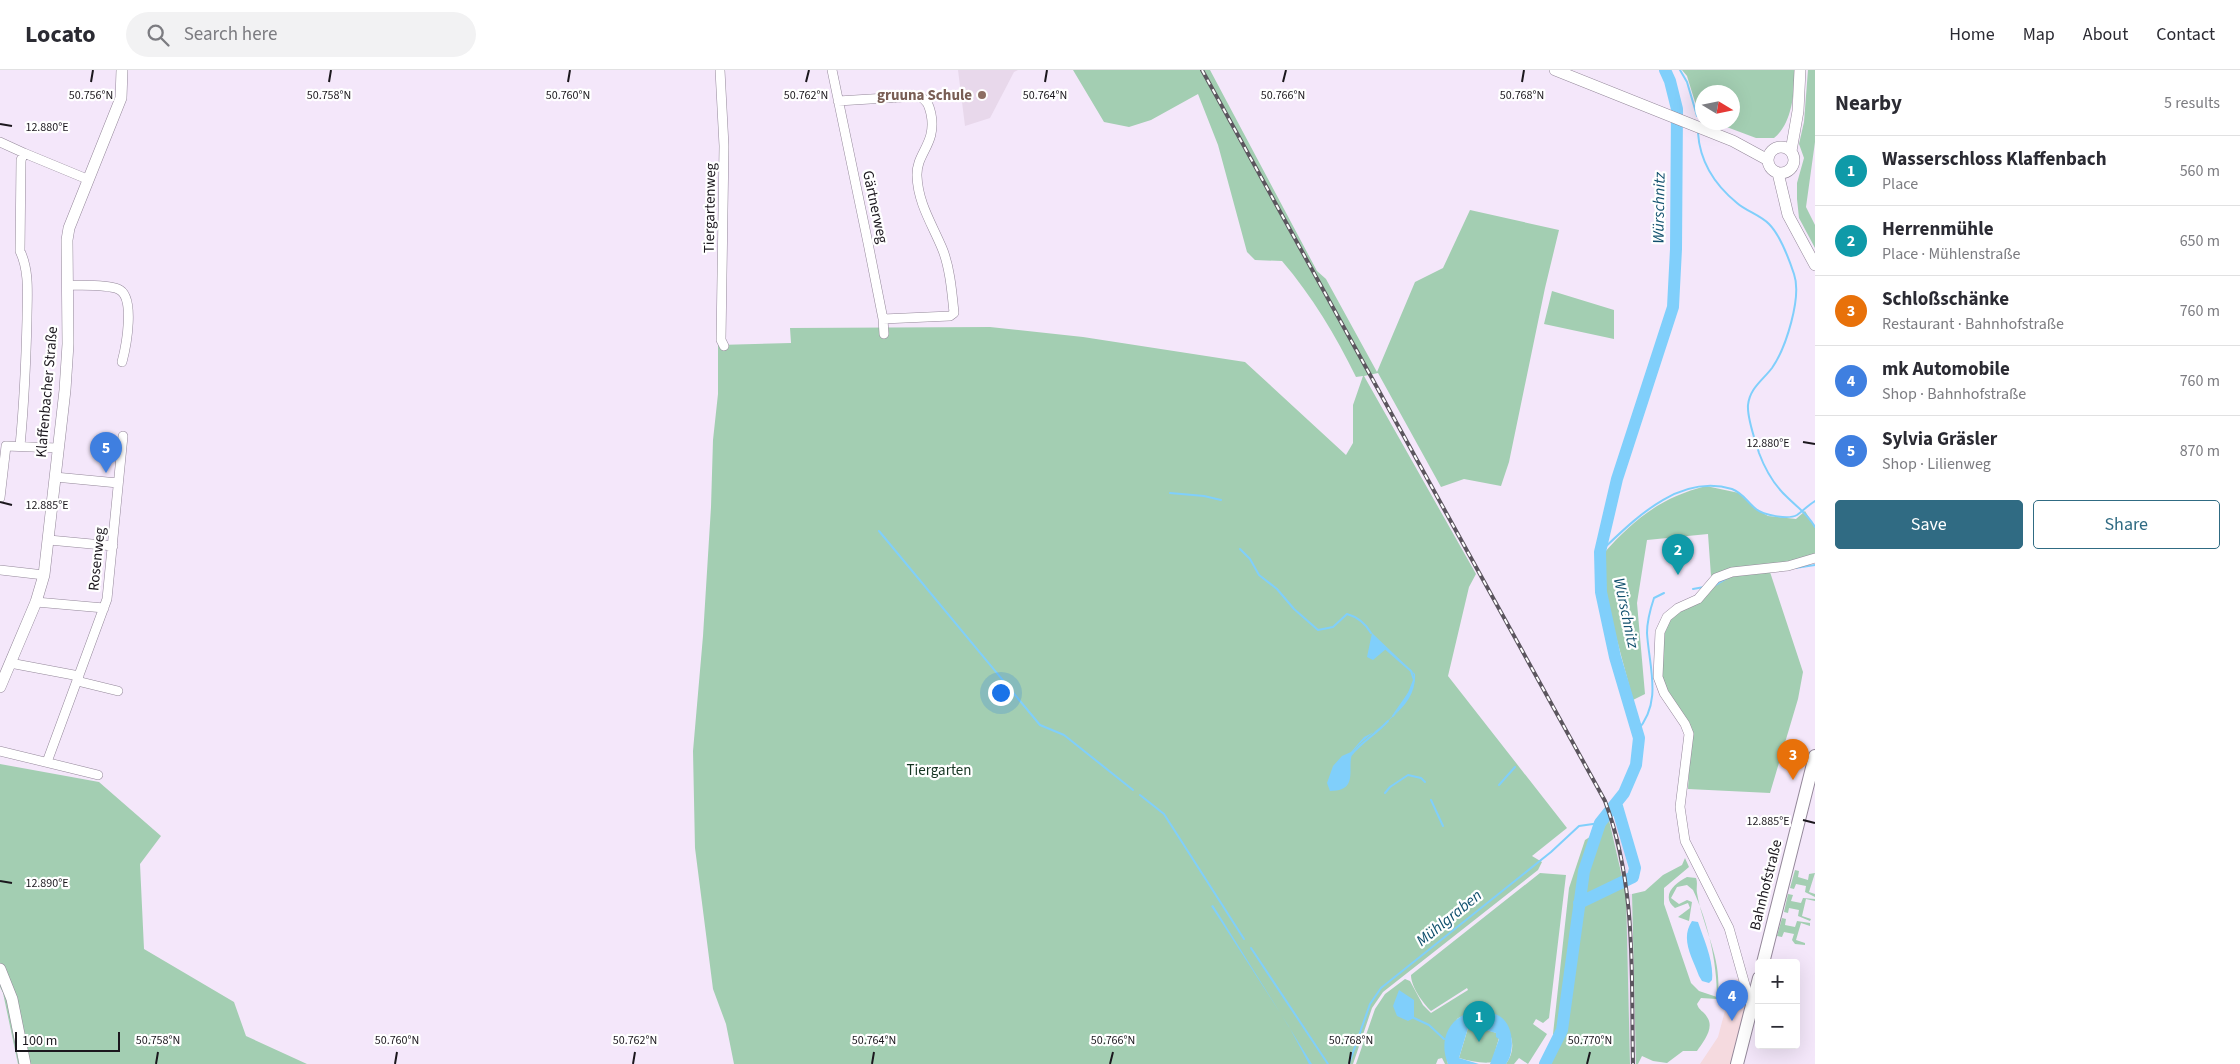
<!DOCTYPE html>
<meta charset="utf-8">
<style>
body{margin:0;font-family:"Source Sans 3",sans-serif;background:#f2f2f3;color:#2b2b33}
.controls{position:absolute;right:15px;bottom:15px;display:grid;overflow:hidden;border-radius:5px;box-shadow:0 5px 20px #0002}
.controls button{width:45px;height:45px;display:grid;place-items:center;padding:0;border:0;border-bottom:1px solid #e1e1e2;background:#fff;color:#2b2b33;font:25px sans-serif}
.compass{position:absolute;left:1695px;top:15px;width:45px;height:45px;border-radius:50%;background:#fff;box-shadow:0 5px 20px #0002;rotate:100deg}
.scale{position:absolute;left:15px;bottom:12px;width:105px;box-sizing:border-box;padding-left:5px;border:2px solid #1b171d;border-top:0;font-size:14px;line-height:18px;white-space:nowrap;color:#1b171d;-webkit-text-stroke:4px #fff;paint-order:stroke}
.you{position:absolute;left:1000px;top:622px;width:18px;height:18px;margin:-12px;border:4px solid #fff;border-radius:50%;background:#1a73e8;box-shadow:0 0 0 8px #1a73e833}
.badge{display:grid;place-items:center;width:32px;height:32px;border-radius:50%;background:#306b83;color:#fff;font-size:16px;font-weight:700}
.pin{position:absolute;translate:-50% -41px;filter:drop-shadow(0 1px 2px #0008)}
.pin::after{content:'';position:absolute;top:26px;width:18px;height:15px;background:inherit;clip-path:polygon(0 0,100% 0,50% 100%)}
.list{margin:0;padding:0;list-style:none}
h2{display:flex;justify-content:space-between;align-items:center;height:65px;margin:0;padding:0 20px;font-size:21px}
h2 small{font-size:16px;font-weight:400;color:#7c7c81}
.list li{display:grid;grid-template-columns:32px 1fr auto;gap:15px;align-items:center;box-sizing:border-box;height:70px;padding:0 20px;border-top:1px solid #e1e1e2}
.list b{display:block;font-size:19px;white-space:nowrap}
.list p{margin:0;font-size:16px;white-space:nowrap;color:#7c7c81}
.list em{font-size:16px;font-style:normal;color:#7c7c81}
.actions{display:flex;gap:10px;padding:15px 20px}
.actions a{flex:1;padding:11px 0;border:1px solid #306b83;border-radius:5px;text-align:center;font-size:18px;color:#306b83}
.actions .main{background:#306b83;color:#fff}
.icon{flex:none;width:28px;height:28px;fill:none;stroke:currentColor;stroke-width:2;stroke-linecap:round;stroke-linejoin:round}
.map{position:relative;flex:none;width:1815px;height:994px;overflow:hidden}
header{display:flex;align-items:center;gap:30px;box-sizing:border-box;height:70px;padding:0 25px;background:#fff;border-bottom:1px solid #e1e1e2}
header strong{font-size:24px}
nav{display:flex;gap:28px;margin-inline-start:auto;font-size:18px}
.search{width:350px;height:45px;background:#f2f2f3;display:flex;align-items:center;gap:12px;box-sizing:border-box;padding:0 18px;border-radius:28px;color:#7c7c81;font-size:19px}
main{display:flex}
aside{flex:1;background:#fff}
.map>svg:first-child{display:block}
.commercial{fill:#f5dadf}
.built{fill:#ead9f2}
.education{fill:#e8d8eb}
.green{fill:#a3ceb2}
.water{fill:#80cffb}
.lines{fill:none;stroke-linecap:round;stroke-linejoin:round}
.stream{stroke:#80cffb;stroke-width:2}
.river{stroke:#80cffb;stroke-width:12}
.minor-casing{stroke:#94889a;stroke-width:10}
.tertiary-casing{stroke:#94889a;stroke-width:12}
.secondary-casing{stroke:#94889a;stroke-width:14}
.minor{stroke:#fff;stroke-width:9}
.tertiary{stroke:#fff;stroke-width:11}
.secondary{stroke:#fff;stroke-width:12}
.rail-casing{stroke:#5b555e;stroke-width:4}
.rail{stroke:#fff;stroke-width:2;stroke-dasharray:5.5;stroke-linecap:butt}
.ticks{fill:none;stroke:#1b171d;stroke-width:2}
.education-dot{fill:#8d6e63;stroke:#fff;stroke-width:2}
.labels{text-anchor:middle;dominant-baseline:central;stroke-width:4.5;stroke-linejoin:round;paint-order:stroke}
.education-label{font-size:15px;font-weight:bold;fill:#785e54;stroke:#fff;text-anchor:end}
.street-label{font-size:15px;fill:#1b171d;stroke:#fff}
.park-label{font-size:15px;fill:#153522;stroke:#fff}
.water-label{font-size:16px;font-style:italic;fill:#12516e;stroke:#fff}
.ticks-label{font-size:12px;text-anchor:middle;fill:#1b171d;stroke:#fff;stroke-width:4.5;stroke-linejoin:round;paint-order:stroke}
</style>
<header>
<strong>Locato</strong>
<div class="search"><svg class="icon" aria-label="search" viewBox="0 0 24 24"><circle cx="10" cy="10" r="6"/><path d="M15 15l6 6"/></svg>Search here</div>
<nav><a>Home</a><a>Map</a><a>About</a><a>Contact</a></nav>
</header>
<main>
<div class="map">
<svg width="1815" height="994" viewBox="0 0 1815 994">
<rect width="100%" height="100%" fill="#f4e7fa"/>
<!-- commercial -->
<path class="commercial" d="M1736,909L1741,911L1747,929L1732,994H1700L1718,967L1726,937Z"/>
<!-- built -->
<path class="built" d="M1615,750L1624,778L1629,805L1622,806L1610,752Z
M1625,824H1632V830L1636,994H1630Z"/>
<!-- education -->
<path class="education" d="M958,0H1018L1014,2L990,48L965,56Z"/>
<!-- green -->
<path class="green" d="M1073,0H1210L1317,201L1326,209L1377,302L1415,212L1443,198L1470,140L1559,160L1545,218L1509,392L1501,416L1464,409L1441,417L1378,303L1364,306L1476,504L1469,517L1448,606L1567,758L1532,786L1542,792L1538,800L1383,922L1372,938L1353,994H734L726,954L713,919L695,778L693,681L703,566L711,437L713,370L718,324V275L791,273L790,258L990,257L1083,267L1245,292L1346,385L1353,373V335L1363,306L1356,307C1336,266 1312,226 1282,191L1255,190L1247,182L1218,75L1198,24L1151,50L1129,57L1104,52Z
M1682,0H1794C1795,22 1792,54 1774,68H1756L1716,53L1732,52V22H1702V46L1699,45L1687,6Z
M1808,0H1815V72L1806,137L1815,155V178L1799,148L1797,129V113L1804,88L1799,74L1804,52Z
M1552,221L1614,240V269L1544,254Z
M1706,416L1739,423L1756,439L1768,446L1796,449L1805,441L1815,457V485L1780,493L1733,498L1711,506L1708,464L1647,470L1637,533L1645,624L1633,630L1606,529L1604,483C1634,449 1662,427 1706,416Z
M1769,499L1803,602L1798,629L1770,723L1688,719L1691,663L1666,622L1659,607L1661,572L1667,553L1716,508Z
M0,694L99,712L161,766L140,794L144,879L234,932L246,966L307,994H18L3,923L0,917Z
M1609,750L1626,824L1630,994H1551L1564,961L1569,939C1575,882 1576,818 1601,766C1604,759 1604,755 1609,750Z
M1593,765C1580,809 1574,853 1568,898C1565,919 1566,947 1556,966L1553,964L1569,818L1585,770Z
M1685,788L1689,797L1664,818V834L1691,913L1699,921L1717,927C1717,892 1708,852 1693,820L1687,815L1677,817L1671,828L1679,834L1687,830L1692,832L1689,851L1678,847L1690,838L1688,833L1675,838C1660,826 1675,813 1687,807L1696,808C1698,813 1696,818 1697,823C1703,859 1724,891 1717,929L1701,928L1697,934C1699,941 1704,941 1707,947C1715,958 1703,972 1697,981H1683L1667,993L1653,991L1642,986L1638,994H1636L1632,824L1645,821L1663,805L1682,795Z
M1795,800L1799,801L1798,807L1808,810L1809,804L1815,803L1809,822L1815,824V827L1805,822L1806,816L1796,814L1794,819L1790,818Z
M1540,803L1566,805L1549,948L1543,953L1536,949L1533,954L1547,964L1528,994L1519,988L1514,994H1506C1517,979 1512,964 1503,950C1487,942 1473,939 1457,949L1447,990L1448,994H1445L1442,988L1438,989L1436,994H1356L1375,939L1385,924L1405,909L1410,911L1423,935L1431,943L1468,920L1467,918L1431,941C1423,933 1411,917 1411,905Z
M1788,824L1793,825L1791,831L1801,833L1803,828L1815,829V831L1806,829L1802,846L1811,849L1810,851L1798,846L1799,840L1789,838L1788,843L1784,842Z
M1782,848L1786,849L1785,855L1795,857L1797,851L1810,853V856L1801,853L1796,870L1805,873V875L1795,874L1792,870L1794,864L1784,862L1782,867L1777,866Z
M1472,956L1497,963L1499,968L1492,992C1485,994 1469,991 1459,988L1468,958Z"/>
<!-- water -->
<path class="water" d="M1372,563L1415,604C1417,640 1375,656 1355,679C1343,693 1363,721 1330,721L1327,713L1333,696L1342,686L1351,682L1364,667L1376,661L1397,642L1413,614L1414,605L1411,600L1386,579L1373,590L1367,587Z
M1213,835L1312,994H1309L1288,955L1211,836Z
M1692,851L1698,852C1704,870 1714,891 1712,910L1709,913L1702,911L1699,906C1692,887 1680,869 1692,851Z
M1399,920L1414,930V948L1408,951L1397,946L1393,936Z
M1475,941C1482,941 1490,942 1495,944C1514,950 1516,981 1506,994H1490L1499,969L1496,967V963L1472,956L1468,958L1459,988L1479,994H1448C1438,970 1449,946 1475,941Z"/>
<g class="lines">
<!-- stream -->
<path class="stream" d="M1680,0L1687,12L1697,46
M1698,63C1700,93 1715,115 1737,133C1746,141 1760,145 1769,154C1780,165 1789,189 1794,204C1802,227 1786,278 1772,298C1762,311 1750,318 1748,335C1747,349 1755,369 1759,383C1765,399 1775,416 1787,427C1798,438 1807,443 1815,457
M1170,423L1204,426L1221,430
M879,461L1040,655L1064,665L1133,720
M1240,479L1250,489L1259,505L1277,519L1294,539L1318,560L1333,557L1347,544C1358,547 1365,553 1371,563
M1600,482C1635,449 1679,403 1732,419C1743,423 1747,432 1756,439C1763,445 1788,450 1797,445C1803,441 1808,435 1815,431
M1795,498L1815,495
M1714,516L1729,507
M1693,519L1704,517
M1386,579L1411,601L1414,610L1409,623L1393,646
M1637,661C1663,632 1649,597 1647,563C1647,551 1650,540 1654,528L1664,523
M1351,685C1362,672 1376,664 1388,651
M1499,715L1515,697
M1385,723L1390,717L1408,705L1421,708L1425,712
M1140,725L1164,744L1244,869
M1431,730L1443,756
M1251,878L1328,994
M1414,948L1429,955L1444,969
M1349,994L1370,934L1381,918L1551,782L1579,756L1600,753"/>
<!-- river -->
<path class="river" d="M1579,833L1633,807L1635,798L1616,733
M1545,994L1562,960L1584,801L1600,753L1624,723L1636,695L1639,668L1615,587L1601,522L1600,482L1617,409L1673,237L1676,179L1677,39L1670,11L1665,0"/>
<!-- minor casing -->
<g class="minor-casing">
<path id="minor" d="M720,0L724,76L721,270L724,276
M832,0L868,173L883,249L884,264
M838,31L919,26C927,30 929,35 931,44C937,74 916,83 917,106C918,133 932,154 942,178C950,197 952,223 954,243L950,246L883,249
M0,72L24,83
M67,215C82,216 104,214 118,219C136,226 126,277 122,292
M20,376C24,334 26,292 27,249C27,226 30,202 20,181L21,90L24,83L87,109
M55,407L118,413
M0,428L6,376L57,378
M49,470L113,476
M0,500L44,505
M36,532L104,538
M10,593L79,606
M77,611L118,621
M0,681L98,705
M47,692L107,529L123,366
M1751,936L1729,858L1685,771L1680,737L1689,664L1685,654L1664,623L1658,607L1660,562L1667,547L1678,538L1698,529L1716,508L1732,502L1788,496L1815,488"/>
</g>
<!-- tertiary casing -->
<g class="tertiary-casing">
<path id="tertiary" d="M1555,0L1733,71L1768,90
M1768 90a13 13 0 1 1 26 0a13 13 0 1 1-26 0Z
M1791,81L1798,41L1800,0
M1778,103L1788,145L1815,195
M0,617L36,532L44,505L65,320L68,274L67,170L69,158L121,28L122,0
M0,899L12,929L25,994"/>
</g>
<!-- secondary casing -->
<g class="secondary-casing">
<path id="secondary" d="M1763,893L1815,686
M1737,994L1759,908"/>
</g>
<!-- minor -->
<use href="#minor" class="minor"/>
<!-- tertiary -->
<use href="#tertiary" class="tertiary"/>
<!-- secondary -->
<use href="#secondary" class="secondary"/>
<!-- rail casing -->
<g class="rail-casing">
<path id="rail" d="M1202,0L1605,731C1637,817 1631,904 1633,994"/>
</g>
<!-- rail -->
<use href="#rail" class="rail"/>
</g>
<!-- ticks -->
<path class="ticks" d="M91,12L93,0M329,12L331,0M568,12L570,0M806,12L809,0M1045,12L1047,0M1283,12L1286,0M1522,12L1524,0M0,54L12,56M1803,372L1815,374M0,432L12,435M1803,750L1815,753M0,811L12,813M156,994L158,982M395,994L397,982M633,994L635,982M872,994L874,982M1110,994L1113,982M1349,994L1351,982M1587,994L1590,982"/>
<!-- markers -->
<circle class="education-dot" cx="982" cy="25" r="5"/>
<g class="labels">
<!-- education labels -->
<g class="education-label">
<text x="972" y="25">gruuna Schule</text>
</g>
<!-- street labels -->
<g class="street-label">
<text transform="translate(875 137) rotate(78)">Gärtnerweg</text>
<text transform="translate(710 138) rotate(-89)">Tiergartenweg</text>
<text transform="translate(47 322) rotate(-85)">Klaffenbacher Straße</text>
<text transform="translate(97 489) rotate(-84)">Rosenweg</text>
<text transform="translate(1766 815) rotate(-76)">Bahnhofstraße</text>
</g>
<!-- park labels -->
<g class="park-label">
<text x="939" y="700">Tiergarten</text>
</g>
<!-- water labels -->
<g class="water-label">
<text transform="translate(1659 138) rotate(-89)">Würschnitz</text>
<text transform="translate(1626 543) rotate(78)">Würschnitz</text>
<text transform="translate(1449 848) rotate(-39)">Mühlgraben</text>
</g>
</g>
<g class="ticks-label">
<text x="91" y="29">50.756°N</text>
<text x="329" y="29">50.758°N</text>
<text x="568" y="29">50.760°N</text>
<text x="806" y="29">50.762°N</text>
<text x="1045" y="29">50.764°N</text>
<text x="1283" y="29">50.766°N</text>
<text x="1522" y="29">50.768°N</text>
<text x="47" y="61">12.880°E</text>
<text x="1768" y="377">12.880°E</text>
<text x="47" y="439">12.885°E</text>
<text x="1768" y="755">12.885°E</text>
<text x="47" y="817">12.890°E</text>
<text x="158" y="974">50.758°N</text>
<text x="397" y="974">50.760°N</text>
<text x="635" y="974">50.762°N</text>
<text x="874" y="974">50.764°N</text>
<text x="1113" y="974">50.766°N</text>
<text x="1351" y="974">50.768°N</text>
<text x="1590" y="974">50.770°N</text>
</g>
</svg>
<div class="controls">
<button>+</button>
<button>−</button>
</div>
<svg class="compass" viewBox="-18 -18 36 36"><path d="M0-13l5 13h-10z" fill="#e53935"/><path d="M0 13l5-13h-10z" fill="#7c7c81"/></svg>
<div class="scale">100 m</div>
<div class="you"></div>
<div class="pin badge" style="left:1479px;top:972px;background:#0f9aa8">1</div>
<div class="pin badge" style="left:1678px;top:505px;background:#0f9aa8">2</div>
<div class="pin badge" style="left:1793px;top:710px;background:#e8710a">3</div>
<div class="pin badge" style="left:1732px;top:951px;background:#3f7fe0">4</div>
<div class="pin badge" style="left:106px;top:403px;background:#3f7fe0">5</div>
</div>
<aside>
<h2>Nearby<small>5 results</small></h2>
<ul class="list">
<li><span class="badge" style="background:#0f9aa8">1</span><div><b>Wasserschloss Klaffenbach</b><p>Place</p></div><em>560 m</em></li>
<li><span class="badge" style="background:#0f9aa8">2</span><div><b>Herrenmühle</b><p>Place · Mühlenstraße</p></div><em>650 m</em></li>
<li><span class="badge" style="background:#e8710a">3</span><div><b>Schloßschänke</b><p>Restaurant · Bahnhofstraße</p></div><em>760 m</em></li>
<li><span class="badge" style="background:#3f7fe0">4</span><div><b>mk Automobile</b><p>Shop · Bahnhofstraße</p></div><em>760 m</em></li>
<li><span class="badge" style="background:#3f7fe0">5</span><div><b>Sylvia Gräsler</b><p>Shop · Lilienweg</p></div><em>870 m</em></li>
</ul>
<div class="actions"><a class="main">Save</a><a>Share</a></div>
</aside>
</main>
